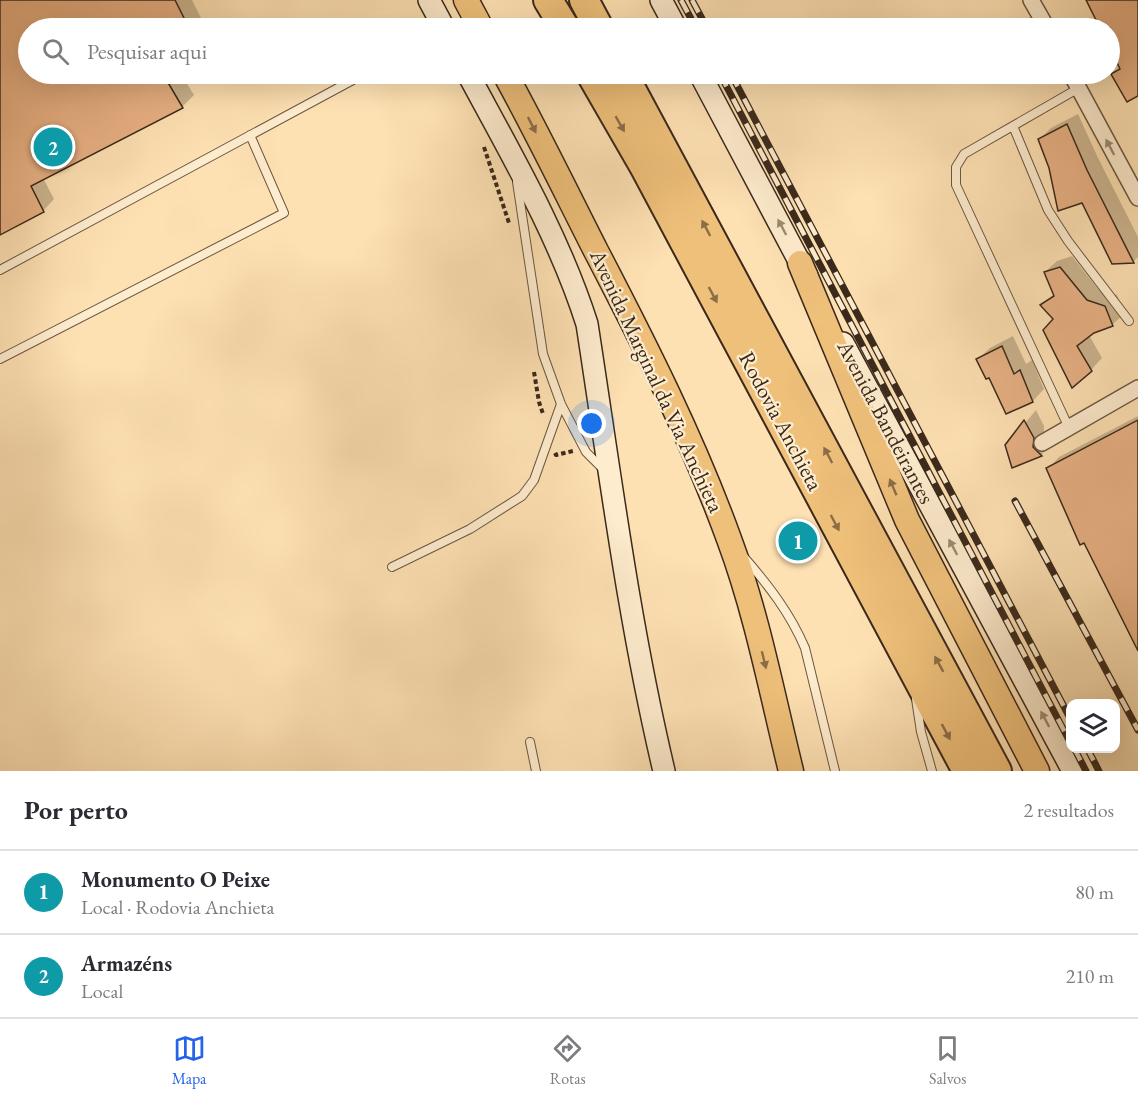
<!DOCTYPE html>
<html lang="pt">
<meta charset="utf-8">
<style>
body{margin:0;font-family:"EB Garamond",serif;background:#f2f2f3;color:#2b2b33}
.controls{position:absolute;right:18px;bottom:18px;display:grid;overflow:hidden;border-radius:12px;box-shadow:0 6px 24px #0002}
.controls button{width:54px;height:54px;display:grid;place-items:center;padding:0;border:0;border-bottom:2px solid #e1e1e2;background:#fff;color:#2b2b33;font:30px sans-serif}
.you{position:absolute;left:592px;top:424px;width:21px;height:21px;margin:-15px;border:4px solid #fff;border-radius:50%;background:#1a73e8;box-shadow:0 0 0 9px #1a73e833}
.badge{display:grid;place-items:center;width:39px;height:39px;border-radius:50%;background:#2563eb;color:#fff;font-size:20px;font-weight:700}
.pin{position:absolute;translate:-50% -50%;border:3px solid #fff;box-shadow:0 2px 6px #0006}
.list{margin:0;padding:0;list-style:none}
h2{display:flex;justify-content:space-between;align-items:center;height:78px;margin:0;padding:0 24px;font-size:26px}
h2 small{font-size:20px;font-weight:400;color:#7c7c81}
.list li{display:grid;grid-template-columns:39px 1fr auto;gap:18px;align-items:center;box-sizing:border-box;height:84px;padding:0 24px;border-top:2px solid #e1e1e2}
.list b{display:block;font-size:22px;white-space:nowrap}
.list p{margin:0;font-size:20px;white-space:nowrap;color:#7c7c81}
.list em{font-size:20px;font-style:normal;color:#7c7c81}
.icon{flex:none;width:33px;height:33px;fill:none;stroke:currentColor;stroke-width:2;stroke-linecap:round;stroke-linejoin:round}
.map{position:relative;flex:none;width:1138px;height:771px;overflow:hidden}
.search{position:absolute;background:#fff;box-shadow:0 6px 24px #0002;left:18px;right:18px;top:18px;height:66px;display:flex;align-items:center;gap:15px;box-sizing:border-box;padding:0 21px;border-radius:33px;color:#7c7c81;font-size:22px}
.sheet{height:246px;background:#fff}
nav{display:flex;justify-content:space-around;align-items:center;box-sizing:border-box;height:84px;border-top:2px solid #e1e1e2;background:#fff;font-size:16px;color:#7c7c81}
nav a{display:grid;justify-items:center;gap:3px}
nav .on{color:#2563eb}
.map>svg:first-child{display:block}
.shadow{fill:#0003}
.building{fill:#e8b184;stroke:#3a291b;stroke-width:1.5}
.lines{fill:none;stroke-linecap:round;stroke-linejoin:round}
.lane-casing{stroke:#6b5741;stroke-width:10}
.street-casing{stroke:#6b5741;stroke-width:18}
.secondary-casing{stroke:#3a291b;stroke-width:24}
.primary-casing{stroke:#3a291b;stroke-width:27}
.highway-casing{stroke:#3a291b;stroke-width:32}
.path{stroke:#3a291b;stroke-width:4;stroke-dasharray:4.5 3;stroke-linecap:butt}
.lane{stroke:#feecce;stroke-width:8}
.street{stroke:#feecce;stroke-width:15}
.secondary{stroke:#feecce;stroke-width:21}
.primary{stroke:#efc07a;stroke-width:24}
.highway{stroke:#efc07a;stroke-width:28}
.rail-casing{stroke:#3a291b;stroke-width:7}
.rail{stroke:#feecce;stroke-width:4.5;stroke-dasharray:14;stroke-linecap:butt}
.oneway{fill:#8b6d46}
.oneway2{fill:#9c8a74}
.labels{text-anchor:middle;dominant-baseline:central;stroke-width:4.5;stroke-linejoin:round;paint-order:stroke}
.street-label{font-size:22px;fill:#3a291b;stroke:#feecce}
</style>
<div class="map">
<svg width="1138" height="771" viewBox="0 0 1138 771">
<rect width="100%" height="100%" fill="#fee1b3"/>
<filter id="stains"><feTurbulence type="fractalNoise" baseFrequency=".00333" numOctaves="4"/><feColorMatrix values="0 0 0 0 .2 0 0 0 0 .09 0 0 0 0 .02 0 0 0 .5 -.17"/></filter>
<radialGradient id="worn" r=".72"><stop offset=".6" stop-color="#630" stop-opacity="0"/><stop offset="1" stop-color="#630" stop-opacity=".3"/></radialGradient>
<!-- shadow -->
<path class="shadow" d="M0,0H192L204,24L199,28H28V74H181L194,95L182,107L43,178L54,199L43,211L0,234Z
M1078,114L1098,158L1138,237V257L1134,261L1113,262L1083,201L1050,168L1040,139L1051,128Z
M1072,256L1098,289L1117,295L1124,314L1112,325L1089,335L1102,358L1091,370L1043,305L1055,293L1045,272L1057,261Z
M1013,336L1026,364L1032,360L1044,389L1033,401L1007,412L990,376L978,359L990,348Z
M1036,410L1044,426V436L1053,443L1042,454L1013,466L1006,446Z
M1138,416V648L1048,469L1059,457Z"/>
<!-- building -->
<path class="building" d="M0,0H175L189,28H28V74H163L183,108L31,186L44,212L0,235Z
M1086,0H1138V96L1127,102L1111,74L1120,69L1110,48V28H1100Z
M1067,124L1087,170L1134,263L1112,264L1082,203L1058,211L1049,168L1038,139Z
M1060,267L1087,300L1105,306L1113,326L1094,333L1077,346L1092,371L1072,388L1043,330L1053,319L1040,305L1054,296L1044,272Z
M1002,346L1014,374L1020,370L1033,402L1006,414L989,378L986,379L976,359Z
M1024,420L1034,438L1033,447L1042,456L1012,468L1005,445Z
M1138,420V651L1084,543L1080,545L1046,468Z"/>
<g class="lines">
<!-- lane casing -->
<g class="lane-casing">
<path id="lane" d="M1013,126L1048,210L1068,241L1129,321
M517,182L543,354L561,404L586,452L604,470
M0,270L364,74
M0,359L284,213L250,135
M1069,428L956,185V167L964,154L1079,88
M744,557C769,586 790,613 805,648L835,771
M392,567L470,529L522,496L534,480L561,404
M916,699L921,732L932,771
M530,742L536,771"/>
</g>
<!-- street casing -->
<g class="street-casing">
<path id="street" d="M1031,0L1047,28
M1071,74L1138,198
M1042,443L1138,388"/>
</g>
<!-- secondary casing -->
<g class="secondary-casing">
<path id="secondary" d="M429,0L444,28
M661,0L676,28
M468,74C511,154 559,236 587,324C610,473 629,624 664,771
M700,74L807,276
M843,343L1073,771"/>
</g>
<!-- primary casing -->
<g class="primary-casing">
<path id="primary" d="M466,0L481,28
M505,74C537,132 566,192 596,251C645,345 693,440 729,539C757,614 772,694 791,771
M800,263L907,520L1037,771"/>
</g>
<!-- highway casing -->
<g class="highway-casing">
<path id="highway" d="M548,0L565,28
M584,0L599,28
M591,74L644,166L967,771
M623,74L997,771"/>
</g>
<!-- path -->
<path class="path" d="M484,147L509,223
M534,372L539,402L543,414
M555,453L556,455L573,451"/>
<!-- lane -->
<use href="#lane" class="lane"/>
<!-- street -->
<use href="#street" class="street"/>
<!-- secondary -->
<use href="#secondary" class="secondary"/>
<!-- primary -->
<use href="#primary" class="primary"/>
<!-- highway -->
<use href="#highway" class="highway"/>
<!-- rail casing -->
<g class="rail-casing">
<path id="rail" d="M681,0L696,28
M692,0L707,28
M720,74L1070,742
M731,74L1070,718
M1015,501L1138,730
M1074,748L1086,771
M1087,748L1099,771"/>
</g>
<!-- rail -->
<use href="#rail" class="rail"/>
</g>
<!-- one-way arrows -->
<defs><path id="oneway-solid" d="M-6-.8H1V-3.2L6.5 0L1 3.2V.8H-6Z" transform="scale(1.5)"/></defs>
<g class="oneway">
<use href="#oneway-solid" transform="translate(620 124) rotate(60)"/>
<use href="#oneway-solid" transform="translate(532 125) rotate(63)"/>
<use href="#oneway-solid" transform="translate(706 228) rotate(-118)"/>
<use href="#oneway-solid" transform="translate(713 295) rotate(62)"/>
<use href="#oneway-solid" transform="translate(828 455) rotate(-118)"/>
<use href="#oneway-solid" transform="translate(893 487) rotate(-113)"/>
<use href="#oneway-solid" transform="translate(835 523) rotate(62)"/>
<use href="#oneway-solid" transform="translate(764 660) rotate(76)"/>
<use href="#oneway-solid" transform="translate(939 664) rotate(-119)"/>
<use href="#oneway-solid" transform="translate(946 732) rotate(62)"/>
</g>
<g class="oneway2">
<use href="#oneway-solid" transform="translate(1110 147) rotate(-118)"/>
<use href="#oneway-solid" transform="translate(782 227) rotate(-118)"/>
<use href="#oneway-solid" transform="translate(953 547) rotate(-118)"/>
<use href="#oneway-solid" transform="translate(1045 719) rotate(-118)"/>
</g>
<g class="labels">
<!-- street labels -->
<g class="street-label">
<text transform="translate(657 381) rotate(65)">Avenida Marginal da Via Anchieta</text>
<text transform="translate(781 421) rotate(62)">Rodovia Anchieta</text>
<text transform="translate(886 422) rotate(62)">Avenida Bandeirantes</text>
</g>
</g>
<rect width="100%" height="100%" filter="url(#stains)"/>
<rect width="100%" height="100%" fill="url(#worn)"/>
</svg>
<div class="controls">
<button><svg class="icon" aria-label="layers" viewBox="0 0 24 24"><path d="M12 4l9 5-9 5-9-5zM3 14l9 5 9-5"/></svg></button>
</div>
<div class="you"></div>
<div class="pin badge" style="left:798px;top:541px;background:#0f9aa8">1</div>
<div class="pin badge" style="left:53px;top:147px;background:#0f9aa8">2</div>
<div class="search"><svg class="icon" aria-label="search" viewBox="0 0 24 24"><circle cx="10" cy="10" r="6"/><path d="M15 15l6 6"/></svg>Pesquisar aqui</div>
</div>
<section class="sheet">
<h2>Por perto<small>2 resultados</small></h2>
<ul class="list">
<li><span class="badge" style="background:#0f9aa8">1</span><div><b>Monumento O Peixe</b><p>Local · Rodovia Anchieta</p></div><em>80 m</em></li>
<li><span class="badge" style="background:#0f9aa8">2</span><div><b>Armazéns</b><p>Local</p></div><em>210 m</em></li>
</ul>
</section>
<nav>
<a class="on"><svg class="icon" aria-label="map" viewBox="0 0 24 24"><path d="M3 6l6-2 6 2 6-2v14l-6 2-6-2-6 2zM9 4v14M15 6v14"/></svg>Mapa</a>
<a><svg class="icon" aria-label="directions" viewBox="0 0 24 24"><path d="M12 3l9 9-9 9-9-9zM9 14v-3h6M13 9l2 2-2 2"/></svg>Rotas</a>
<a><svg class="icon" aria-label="saved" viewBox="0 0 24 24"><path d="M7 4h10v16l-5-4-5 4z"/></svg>Salvos</a>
</nav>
